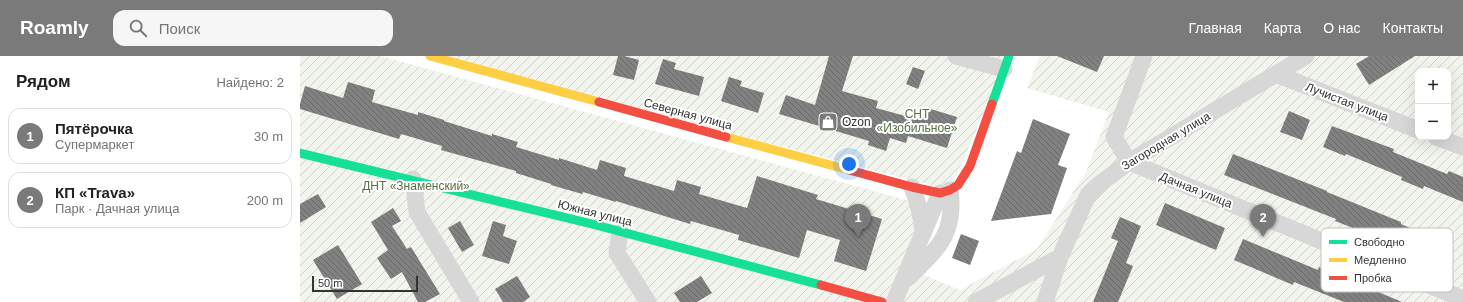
<!DOCTYPE html>
<html lang="ru">
<meta charset="utf-8">
<style>
body{margin:0;font-family:Arial,sans-serif;background:#f6f6f6;color:#202124}
.controls{position:absolute;right:12px;top:12px;display:grid;overflow:hidden;border-radius:8px;box-shadow:0 4px 16px #0002}
.controls button{width:36px;height:36px;display:grid;place-items:center;padding:0;border:0;border-bottom:1px solid #e0e0e0;background:#fff;color:#202124;font:20px sans-serif}
.scale{position:absolute;left:12px;bottom:10px;width:106px;box-sizing:border-box;padding-left:4px;border:2px solid #333;border-top:0;font-size:11px;line-height:14px;white-space:nowrap;color:#333;-webkit-text-stroke:3px #fff;paint-order:stroke}
.you{position:absolute;left:549px;top:108px;width:14px;height:14px;margin:-10px;border:3px solid #fff;border-radius:50%;background:#1a73e8;box-shadow:0 0 0 6px #1a73e833}
.badge{display:grid;place-items:center;width:26px;height:26px;border-radius:50%;background:#7a7a7a;color:#fff;font-size:13px;font-weight:700}
.pin{position:absolute;translate:-50% -33px;filter:drop-shadow(0 1px 2px #0008)}
.pin::after{content:'';position:absolute;top:21px;width:14px;height:12px;background:inherit;clip-path:polygon(0 0,100% 0,50% 100%)}
.list{margin:0;padding:0;list-style:none}
h2{display:flex;justify-content:space-between;align-items:center;height:52px;margin:0;padding:0 16px;font-size:17px}
h2 small{font-size:13px;font-weight:400;color:#757577}
.list li{display:grid;grid-template-columns:26px 1fr auto;gap:12px;align-items:center;box-sizing:border-box;height:56px;margin:0 8px 8px;padding:0 8px;border:1px solid #e0e0e0;border-radius:12px}
.list b{display:block;font-size:15px;white-space:nowrap}
.list p{margin:0;font-size:13px;white-space:nowrap;color:#757577}
.list em{font-size:13px;font-style:normal;color:#757577}
.icon{flex:none;width:22px;height:22px;fill:none;stroke:currentColor;stroke-width:2;stroke-linecap:round;stroke-linejoin:round}
.map{position:relative;flex:none;width:1163px;height:246px;overflow:hidden}
header{display:flex;align-items:center;gap:24px;box-sizing:border-box;height:56px;padding:0 20px;background:#7a7a7a;color:#fff}
header strong{font-size:19px}
nav{display:flex;gap:22px;margin-inline-start:auto;font-size:14px}
.search{width:280px;height:36px;background:#f6f6f6;display:flex;align-items:center;gap:10px;box-sizing:border-box;padding:0 14px;border-radius:12px;color:#757577;font-size:15px}
main{display:flex}
aside{flex:1;background:#fff}
.map>svg:first-child{display:block}
.garden{fill:url(#garden-furrows);fill-rule:evenodd}
.building{fill:url(#building-back-hatch)}
.lines{fill:none;stroke-linecap:round;stroke-linejoin:round}
.street{stroke:#d7d7d7;stroke-width:17}
.fast{stroke:#16e098;stroke-width:9}
.slow{stroke:#ffcf43;stroke-width:9}
.jam{stroke:#f24e42;stroke-width:9}
.labels{text-anchor:middle;dominant-baseline:central;stroke-width:4;stroke-linejoin:round;paint-order:stroke}
.street-label{font-size:12px;fill:#333;stroke:#fff}
.park-label{font-size:12px;fill:#56703f;stroke:#fff}
.poi-label{font-size:12px;fill:#333;stroke:#fff;text-anchor:start}
.key{fill:#fff;stroke:#c2c2c2;stroke-width:1}
.key-label{font-size:11px;fill:#333}
</style>
<header>
<strong>Roamly</strong>
<div class="search"><svg class="icon" aria-label="search" viewBox="0 0 24 24"><circle cx="10" cy="10" r="6"/><path d="M15 15l6 6"/></svg>Поиск</div>
<nav><a>Главная</a><a>Карта</a><a>О нас</a><a>Контакты</a></nav>
</header>
<main>
<aside>
<h2>Рядом<small>Найдено: 2</small></h2>
<ul class="list">
<li><span class="badge">1</span><div><b>Пятёрочка</b><p>Супермаркет</p></div><em>30 m</em></li>
<li><span class="badge">2</span><div><b>КП «Trava»</b><p>Парк · Дачная улица</p></div><em>200 m</em></li>
</ul>
</aside>
<div class="map">
<svg width="1163" height="246" viewBox="0 0 1163 246">
<defs>
<pattern id="garden-furrows" width="10" height="10" patternUnits="userSpaceOnUse"><rect width="10" height="10" fill="#f1f5ed"/><path d="M-1 1l2-2M0 10L10 0M9 11l2-2" fill="none" stroke="#cfd2cc"/></pattern>
<pattern id="building-back-hatch" width="6" height="6" patternUnits="userSpaceOnUse"><rect width="6" height="6" fill="#818181"/><path d="M-1 5l2 2M0 0l6 6M5-1l2 2" fill="none" stroke="#6a6a6a"/></pattern>
</defs>
<rect width="100%" height="100%" fill="#fff"/>
<!-- garden -->
<path class="garden" d="M0,0H80L639,153L612,214L660,234L737,193L786,116L809,56L727,32L740,0H1163V246H0ZM1118,15H1148V81H1118Z
M130,0H709L650,134Z"/>
<!-- building -->
<path class="building" d="M318,0H324L339,4L334,24L313,19Z
M529,0H553L542,35L578,45L576,52L620,64L624,51L657,61L647,92L608,80L606,87L590,82L586,95L568,89L569,85L479,58L486,39L515,49Z
M757,0H804L797,16Z
M1069,0H1115L1069,29L1056,8Z
M363,3L376,7L374,13L404,21L399,40L355,28Z
M613,11L625,15L618,33L606,28Z
M429,21L442,25L440,30L464,37L458,57L421,45Z
M48,26L75,34L72,46L118,59V56L144,64V65L192,80V78L218,86L216,91L259,104V102L297,114L300,104L326,112L324,120L374,135L377,124L401,131L399,138L447,152L457,120L518,139L516,143L582,163L566,215L534,205L540,184L507,174L499,202L438,184L439,179L391,165L390,168L316,145V146L283,136L282,138L251,129V128L216,117V115L141,94L142,90L101,78L99,83L0,53V48L5,30L43,42Z
M989,55L1010,64L1002,84L980,76Z
M733,63L770,78L758,109L767,112L751,158L691,165L717,95L721,97Z
M1032,70L1094,93L1093,96L1147,118L1149,115L1163,121V146L1124,130L1123,133L1101,124L1102,121L1046,98L1045,100L1023,91Z
M933,98L1027,135V136L1101,166V168L1138,184L1130,205L1108,196L1109,194L1035,165L1036,163L924,119Z
M18,138L26,151L0,167V148Z
M865,147L925,172L916,194L856,169Z
M93,152L101,165L92,170L107,193L111,191L140,238L125,246H118L102,216L91,223L77,202L88,194L71,166Z
M820,161L841,170L826,207L833,210L818,246H793L818,185L811,182Z
M160,165L174,189L162,196L148,172Z
M193,165L206,169L203,180L217,185L209,208L182,200Z
M661,178L679,185L670,209L652,202Z
M943,183L1018,214L1019,211L1102,246H1044L994,226L993,229L934,204Z
M38,189L62,228L37,243L13,204Z
M217,220L230,241L223,246H203L195,233Z
M401,220L412,237L397,246H380L374,237Z"/>
<g class="lines">
<!-- street -->
<path class="street" d="M656,0L704,13
M844,0L814,81L829,106L1163,243
M976,18L1118,74
M1136,81L1163,91
M113,123L117,156L171,246
M612,131C618,146 622,161 623,178
M320,176L317,197L348,246
M608,222C637,193 656,179 650,134
M594,246L640,137
M676,246L760,201
M745,246L760,201L788,139L798,129L829,106L1006,0"/>
<!-- fast -->
<path class="fast" d="M692,48L709,0
M0,97L292,168L521,229"/>
<!-- slow -->
<path class="slow" d="M130,0L299,46
M426,81L549,114"/>
<!-- jam -->
<path class="jam" d="M299,46L426,81
M549,114L612,131L640,137L650,134L658,129L670,110L692,48
M521,229L582,246"/>
</g>
<!-- icons -->
<defs>
<g id="shop-square" transform="scale(1)"><rect x="-9" y="-9" width="18" height="18" rx="4" fill="#7a7a7a" stroke="#fff"/><path d="M-5-2.5h2.3a2.7 3.5 0 0 1 5.4 0H5L5.5 6h-11ZM-1.5-2.5h3a1.5 2.3 0 0 0-3 0Z" fill="#fff"/></g>
</defs>
<g fill-rule="evenodd">
<use href="#shop-square" x="528" y="66"/>
</g>
<g class="labels">
<!-- street labels -->
<g class="street-label">
<text transform="translate(1047 46) rotate(21)">Лучистая улица</text>
<text transform="translate(388 58) rotate(15)">Северная улица</text>
<text transform="translate(866 85) rotate(-31)">Загородная улица</text>
<text transform="translate(896 134) rotate(22)">Дачная улица</text>
<text transform="translate(295 157) rotate(14)">Южная улица</text>
</g>
<!-- park labels -->
<g class="park-label">
<text x="617" y="58">СНТ<tspan x="617" dy="14">«Изобильное»</tspan></text>
<text x="116" y="130">ДНТ «Знаменский»</text>
</g>
<!-- poi labels -->
<g class="poi-label">
<text x="542" y="66">Ozon</text>
</g>
</g>
<!-- legend -->
<rect x="1021" y="172" width="132" height="64" rx="6" class="key"/>
<rect x="1029" y="184" width="18" height="4" fill="#16e098"/>
<rect x="1029" y="202" width="18" height="4" fill="#ffcf43"/>
<rect x="1029" y="220" width="18" height="4" fill="#f24e42"/>
<g class="key-label">
<text x="1054" y="190">Свободно</text>
<text x="1054" y="208">Медленно</text>
<text x="1054" y="226">Пробка</text>
</g>
</svg>
<div class="controls">
<button>+</button>
<button>−</button>
</div>
<div class="scale">50 m</div>
<div class="you"></div>
<div class="pin badge" style="left:558px;top:181px">1</div>
<div class="pin badge" style="left:963px;top:181px">2</div>
</div>
</main>
